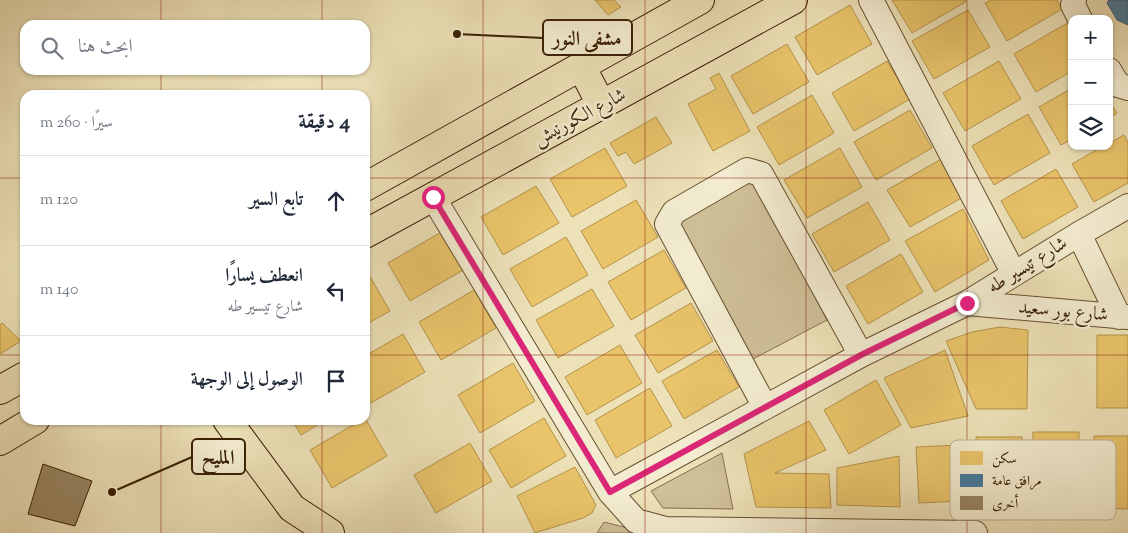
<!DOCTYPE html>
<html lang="ar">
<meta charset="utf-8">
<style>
body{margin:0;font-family:"Sorts Mill Goudy",Amiri,serif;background:#f2f2f3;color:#1f2937;direction:rtl}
.controls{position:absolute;right:15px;top:15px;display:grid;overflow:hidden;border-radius:10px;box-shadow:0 1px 4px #0004}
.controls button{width:45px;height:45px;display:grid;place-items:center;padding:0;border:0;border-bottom:1px solid #e0e1e3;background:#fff;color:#1f2937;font:25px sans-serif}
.stop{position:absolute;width:15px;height:15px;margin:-11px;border:4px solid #db2777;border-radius:50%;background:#fff}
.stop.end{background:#db2777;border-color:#fff;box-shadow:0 1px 5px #0008}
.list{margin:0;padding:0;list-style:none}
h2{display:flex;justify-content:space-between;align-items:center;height:65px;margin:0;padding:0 20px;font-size:21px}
h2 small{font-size:16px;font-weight:400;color:#747a83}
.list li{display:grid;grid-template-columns:32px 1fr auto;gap:15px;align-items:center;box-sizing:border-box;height:90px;padding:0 20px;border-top:1px solid #e0e1e3}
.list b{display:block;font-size:19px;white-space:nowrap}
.list p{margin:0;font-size:16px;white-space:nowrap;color:#747a83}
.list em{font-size:16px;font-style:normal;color:#747a83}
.icon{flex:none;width:28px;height:28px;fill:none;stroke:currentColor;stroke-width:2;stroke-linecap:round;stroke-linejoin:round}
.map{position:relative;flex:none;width:1128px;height:533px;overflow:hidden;direction:ltr}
.search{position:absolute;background:#fff;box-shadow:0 1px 4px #0004;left:20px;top:20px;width:350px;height:55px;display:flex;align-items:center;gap:12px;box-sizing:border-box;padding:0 18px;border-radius:15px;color:#747a83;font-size:19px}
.panel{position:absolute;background:#fff;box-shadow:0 1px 4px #0004;left:20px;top:90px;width:350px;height:335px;border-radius:15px;direction:rtl}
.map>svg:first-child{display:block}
.green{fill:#cfc098;stroke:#84704e}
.homes{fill:#e9c46a;stroke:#b4934b}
.public{fill:#457b9d;stroke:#42606f}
.building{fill:#978461;stroke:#3a2003}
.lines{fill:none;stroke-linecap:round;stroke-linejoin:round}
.minor-casing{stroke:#675030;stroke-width:26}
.major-casing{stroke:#3a2003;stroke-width:30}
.minor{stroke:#f3ecd0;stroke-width:24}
.major{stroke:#ede1b7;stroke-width:28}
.route{stroke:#db2777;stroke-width:6}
.grid{fill:none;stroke:#8f2418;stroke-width:1;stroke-opacity:0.55}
.labels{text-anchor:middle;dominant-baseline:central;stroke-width:5;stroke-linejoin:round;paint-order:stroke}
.street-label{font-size:19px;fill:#3a2003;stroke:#f3ecd0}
.key{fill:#f3ecd0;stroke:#bcaf92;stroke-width:1}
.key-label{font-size:14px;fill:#3a2003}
.leader{fill:none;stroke:#3a2003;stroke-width:2}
.callout-dot{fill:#3a2003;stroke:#f3ecd0;stroke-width:2}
.callout{fill:#f3ecd0;stroke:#3a2003;stroke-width:2}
.callout-label{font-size:20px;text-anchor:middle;font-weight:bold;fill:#3a2003}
</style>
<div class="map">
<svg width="1128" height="533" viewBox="0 0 1128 533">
<rect width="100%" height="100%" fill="#ede1b7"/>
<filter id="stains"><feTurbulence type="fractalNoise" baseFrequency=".004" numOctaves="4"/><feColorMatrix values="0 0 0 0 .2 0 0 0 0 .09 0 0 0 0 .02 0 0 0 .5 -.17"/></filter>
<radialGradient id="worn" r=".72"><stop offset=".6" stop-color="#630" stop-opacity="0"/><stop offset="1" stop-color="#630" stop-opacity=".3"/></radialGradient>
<!-- green -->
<path class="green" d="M752,178L827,320L753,359L676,219Z
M722,453L733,509L663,508L651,491Z
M604,522L647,533H597Z"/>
<!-- homes -->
<path class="homes" d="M595,0H614L621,7L608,15Z
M892,0H966L967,1L912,33Z
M991,0H1057L1062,9L1007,41L985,3Z
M850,5L872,44L817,75L795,37Z
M968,10L990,47L934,79L912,41Z
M1069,22L1072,27V71L1036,92L1014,54Z
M787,44L809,82L753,114L731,76Z
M887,61L910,99L854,131L832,93Z
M999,61L1021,99L965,131L943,93Z
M719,73L750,131L713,151L688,104L716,89L710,78Z
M1072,88V139L1061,145L1039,107Z
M812,95L834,133L779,165L757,127Z
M1109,101L1117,113L1109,118Z
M910,110L932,148L876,180L854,142Z
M1028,114L1050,153L994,185L972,146Z
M656,117L672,143L634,164L626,152L618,156L610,143Z
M1124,135L1128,142V183L1094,202L1072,164L1103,146H1109V143Z
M605,148L627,186L572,217L550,179Z
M840,148L862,187L807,218L784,180Z
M943,158L965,196L910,227L887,190Z
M1056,169L1078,207L1023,239L1001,201Z
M536,186L559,223L503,255L481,217Z
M636,200L658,237L603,269L581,231Z
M868,202L890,240L834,272L812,234Z
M963,209L989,260L935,292L905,241Z
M443,231L465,269L410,301L388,263Z
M566,237L588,275L532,307L510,269Z
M664,250L686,288L631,320L608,282Z
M901,254L923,292L868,324L846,286Z
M368,273L390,311L365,325V275Z
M592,289L614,326L558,358L536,320Z
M474,290L496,328L441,360L419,322Z
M691,303L713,341L658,373L635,335Z
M2,323L21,341L0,354V325Z
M1000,327L1028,330L1027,409H976L946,341L972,332Z
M403,334L425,372L369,404L365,396V356Z
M1097,335H1128V408H1097Z
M620,345L642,383L587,415L565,377Z
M717,350L739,387L684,419L662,381Z
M945,350L968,416L911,428L884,378Z
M513,363L535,401L480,433L458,395Z
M876,380L901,425L849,454L824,410Z
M650,388L672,426L616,458L595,420Z
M365,418L387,456L332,488L310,450Z
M544,418L566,456L511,488L489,450Z
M292,420H326L301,435Z
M809,421L826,450L775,473L829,474L831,508L756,507L744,454Z
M1033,432H1079V505H1033Z
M1094,436H1128V509L1094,508Z
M976,437H1022V510H976Z
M470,443L492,481L436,513L414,475Z
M960,445L963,501L919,503L916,447Z
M899,456L900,507L837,505V468Z
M575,467L596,505L592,513L583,518L535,533L517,496Z"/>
<!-- public -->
<path class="public" d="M1109,0H1128V25L1117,20L1107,3Z"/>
<!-- building -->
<path class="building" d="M43,464L92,481L75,526L28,514Z"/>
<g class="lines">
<!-- minor casing -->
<g class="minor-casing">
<path id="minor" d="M871,0L1014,274
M1074,0L1073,5L1080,19
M1109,70L1118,85L1128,88
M433,197L610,492L636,521L666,529L975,533
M1079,234L1119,317
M967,303L1128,317
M765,407L667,224L674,212L747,170L761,174L861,355
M610,492L861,355L967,303L1079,234L1128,206"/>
</g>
<!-- major casing -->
<g class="major-casing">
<path id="major" d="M581,66L602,106
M365,187L700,0
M365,234L793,0
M0,390L25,376
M227,420L292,508L330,533
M0,441L35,420"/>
</g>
<!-- minor -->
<use href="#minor" class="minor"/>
<!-- major -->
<use href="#major" class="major"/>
</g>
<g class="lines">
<!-- route -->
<path class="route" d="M433,197L610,492L861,355L967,303"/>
</g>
<!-- grid -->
<path class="grid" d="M161,0V25M322,0V25M483,0V533M645,0V533M806,0V533M967,0V533M161,70V95M322,70V95M0,178H25M365,178H1128M0,355H25M365,355H1128M161,420V533M322,420V533"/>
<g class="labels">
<!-- street labels -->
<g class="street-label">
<text transform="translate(580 118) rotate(-28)">شارع الكورنيش</text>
<text transform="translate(1028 266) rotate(-32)">شارع تيسير طه</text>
<text transform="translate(1063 312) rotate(5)">شارع بور سعيد</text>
</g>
</g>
<!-- legend -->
<rect x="950" y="440" width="166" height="80" rx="8" class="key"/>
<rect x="960" y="451" width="23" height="14" fill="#e9c46a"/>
<rect x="960" y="474" width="23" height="13" fill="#457b9d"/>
<rect x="960" y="496" width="23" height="14" fill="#978461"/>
<g class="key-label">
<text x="992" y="463">سكن</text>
<text x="992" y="485">مرافق عامة</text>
<text x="992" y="508">أخرى</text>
</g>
<!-- callouts -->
<path class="leader" d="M457 34L543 38M112 492L192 457"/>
<g class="callout-dot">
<circle cx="457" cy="34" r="5"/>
<circle cx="112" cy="492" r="5"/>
</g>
<g class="callout">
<rect x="543" y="20" width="89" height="35" rx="5"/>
<rect x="192" y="439" width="53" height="35" rx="5"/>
</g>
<g class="callout-label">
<text x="587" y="45">مشفى النور</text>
<text x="218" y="464">المليح</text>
</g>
<rect width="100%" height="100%" filter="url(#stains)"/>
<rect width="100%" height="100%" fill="url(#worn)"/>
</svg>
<div class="controls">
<button>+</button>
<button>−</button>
<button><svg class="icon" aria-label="layers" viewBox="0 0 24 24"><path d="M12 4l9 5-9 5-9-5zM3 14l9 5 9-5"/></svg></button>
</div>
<div class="stop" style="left:433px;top:197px"></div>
<div class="stop end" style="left:967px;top:303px"></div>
<div class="search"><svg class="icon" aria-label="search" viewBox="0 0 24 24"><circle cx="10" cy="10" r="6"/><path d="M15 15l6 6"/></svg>ابحث هنا</div>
<section class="panel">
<h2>4 دقيقة<small>سيرًا · 260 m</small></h2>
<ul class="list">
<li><svg class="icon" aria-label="ahead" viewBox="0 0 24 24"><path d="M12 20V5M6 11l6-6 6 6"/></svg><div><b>تابع السير</b></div><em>120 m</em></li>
<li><svg class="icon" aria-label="left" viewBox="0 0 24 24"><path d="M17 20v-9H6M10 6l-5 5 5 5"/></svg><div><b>انعطف يسارًا</b><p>شارع تيسير طه</p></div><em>140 m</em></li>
<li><svg class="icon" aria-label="arrive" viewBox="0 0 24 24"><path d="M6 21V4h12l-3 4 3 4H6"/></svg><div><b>الوصول إلى الوجهة</b></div></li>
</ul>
</section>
</div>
